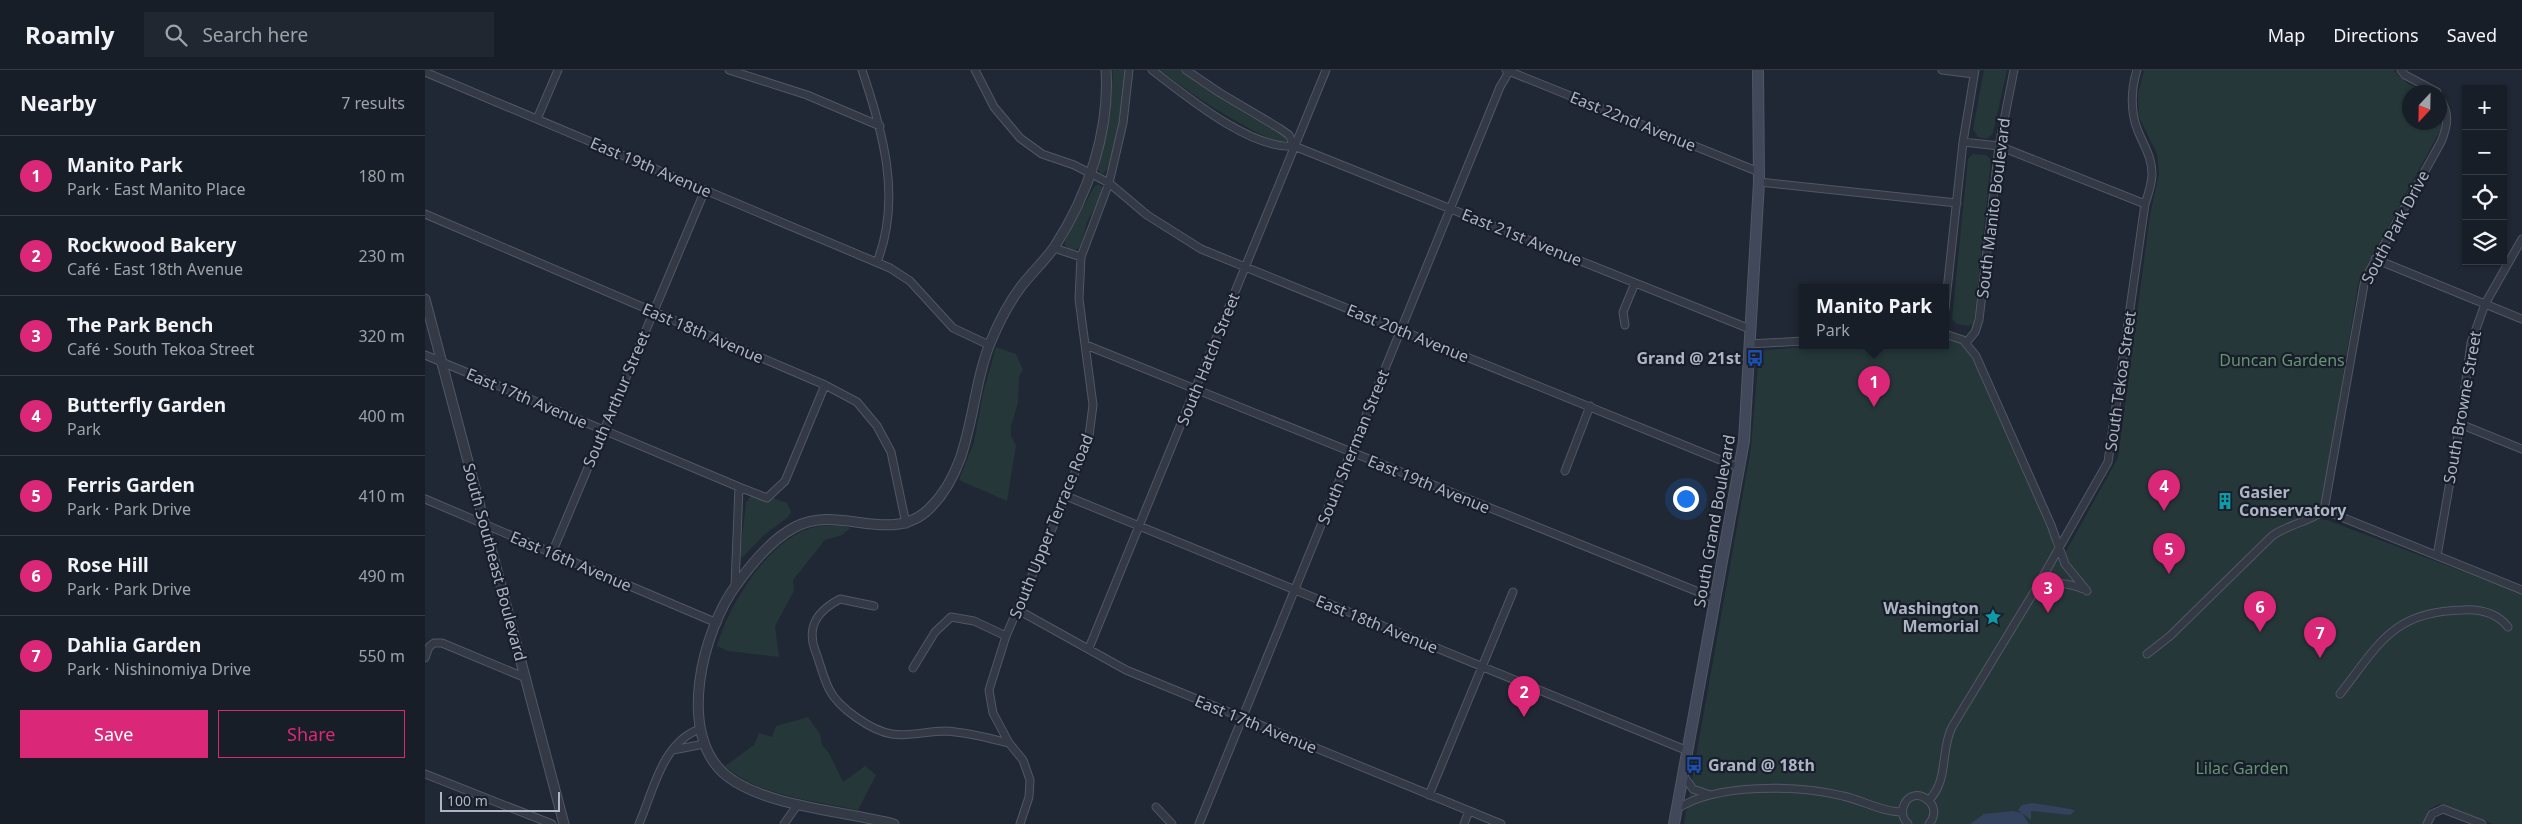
<!DOCTYPE html>
<meta charset="utf-8">
<style>
body{margin:0;font-family:"Noto Sans",sans-serif;background:#212730;color:#f1f3f6}
.controls{position:absolute;right:15px;top:15px;display:grid;overflow:hidden;border-radius:0px;box-shadow:0 1px 4px #0004}
.controls button{width:45px;height:45px;display:grid;place-items:center;padding:0;border:0;border-bottom:1px solid #363c45;background:#181e28;color:#f1f3f6;font:25px sans-serif}
.compass{position:absolute;left:1977px;top:15px;width:45px;height:45px;border-radius:50%;background:#181e28;box-shadow:0 1px 4px #0004;rotate:202deg}
.scale{position:absolute;left:15px;bottom:12px;width:120px;box-sizing:border-box;padding-left:5px;border:2px solid #adb4c3;border-top:0;font-size:14px;line-height:18px;white-space:nowrap;color:#adb4c3;-webkit-text-stroke:4px #191f2a;paint-order:stroke}
.you{position:absolute;left:1260px;top:428px;width:18px;height:18px;margin:-12px;border:4px solid #fff;border-radius:50%;background:#1a73e8;box-shadow:0 0 0 8px #1a73e833}
.badge{display:grid;place-items:center;width:32px;height:32px;border-radius:50%;background:#db2777;color:#fff;font-size:16px;font-weight:700}
.pin{position:absolute;translate:-50% -41px;filter:drop-shadow(0 1px 2px #0008)}
.pin::after{content:'';position:absolute;top:26px;width:18px;height:15px;background:inherit;clip-path:polygon(0 0,100% 0,50% 100%)}
.popup{position:absolute;left:1374px;top:214px;width:150px;height:65px;box-sizing:border-box;display:grid;place-content:center;border-radius:0px;background:#181e28;filter:drop-shadow(0 1px 4px #0005);font-size:16px;white-space:nowrap;color:#9fa2a8}
.popup b{font-size:19px;color:#f1f3f6}
.popup::after{content:'';position:absolute;left:50%;top:100%;margin-left:-10px;border:10px solid transparent;border-top-color:#181e28}
.list{margin:0;padding:0;list-style:none}
h2{display:flex;justify-content:space-between;align-items:center;height:65px;margin:0;padding:0 20px;font-size:21px}
h2 small{font-size:16px;font-weight:400;color:#9fa2a8}
.list li{display:grid;grid-template-columns:32px 1fr auto;gap:15px;align-items:center;box-sizing:border-box;height:80px;padding:0 20px;border-top:1px solid #363c45}
.list b{display:block;font-size:19px;white-space:nowrap}
.list p{margin:0;font-size:16px;white-space:nowrap;color:#9fa2a8}
.list em{font-size:16px;font-style:normal;color:#9fa2a8}
.actions{display:flex;gap:10px;padding:15px 20px}
.actions a{flex:1;padding:11px 0;border:1px solid #db2777;border-radius:0px;text-align:center;font-size:18px;color:#db2777}
.actions .main{background:#db2777;color:#fff}
.icon{flex:none;width:28px;height:28px;fill:none;stroke:currentColor;stroke-width:2;stroke-linecap:round;stroke-linejoin:round}
.map{position:relative;flex:none;width:2097px;height:754px;overflow:hidden}
header{display:flex;align-items:center;gap:30px;box-sizing:border-box;height:70px;padding:0 25px;background:#181e28;border-bottom:1px solid #363c45}
header strong{font-size:24px}
nav{display:flex;gap:28px;margin-inline-start:auto;font-size:18px}
.search{width:350px;height:45px;background:#212730;display:flex;align-items:center;gap:12px;box-sizing:border-box;padding:0 18px;border-radius:0px;color:#9fa2a8;font-size:19px}
main{display:flex}
aside{flex:1;background:#181e28}
.map>svg:first-child{display:block}
.green{fill:#253739}
.water{fill:#33425d}
.lines{fill:none;stroke-linecap:round;stroke-linejoin:round}
.minor-casing{stroke:#515764;stroke-width:9}
.tertiary-casing{stroke:#515764;stroke-width:11}
.secondary-casing{stroke:#515764;stroke-width:12}
.minor{stroke:#333a46;stroke-width:7}
.tertiary{stroke:#333a46;stroke-width:9}
.secondary{stroke:#414859;stroke-width:10}
.labels{text-anchor:middle;dominant-baseline:central;stroke-width:4.5;stroke-linejoin:round;paint-order:stroke}
.street-label{font-size:16px;fill:#adb4c3;stroke:#191f2a}
.poi-label{font-size:16px;font-weight:bold;fill:#adb4c3;stroke:#191f2a;text-anchor:end}
.park-label{font-size:16px;fill:#659373;stroke:#191f2a}
</style>
<header>
<strong>Roamly</strong>
<div class="search"><svg class="icon" aria-label="search" viewBox="0 0 24 24"><circle cx="10" cy="10" r="6"/><path d="M15 15l6 6"/></svg>Search here</div>
<nav><a>Map</a><a>Directions</a><a>Saved</a></nav>
</header>
<main>
<aside>
<h2>Nearby<small>7 results</small></h2>
<ul class="list">
<li><span class="badge">1</span><div><b>Manito Park</b><p>Park · East Manito Place</p></div><em>180 m</em></li>
<li><span class="badge">2</span><div><b>Rockwood Bakery</b><p>Café · East 18th Avenue</p></div><em>230 m</em></li>
<li><span class="badge">3</span><div><b>The Park Bench</b><p>Café · South Tekoa Street</p></div><em>320 m</em></li>
<li><span class="badge">4</span><div><b>Butterfly Garden</b><p>Park</p></div><em>400 m</em></li>
<li><span class="badge">5</span><div><b>Ferris Garden</b><p>Park · Park Drive</p></div><em>410 m</em></li>
<li><span class="badge">6</span><div><b>Rose Hill</b><p>Park · Park Drive</p></div><em>490 m</em></li>
<li><span class="badge">7</span><div><b>Dahlia Garden</b><p>Park · Nishinomiya Drive</p></div><em>550 m</em></li>
</ul>
<div class="actions"><a class="main">Save</a><a>Share</a></div>
</aside>
<div class="map">
<svg width="2097" height="754" viewBox="0 0 2097 754">
<rect width="100%" height="100%" fill="#202835"/>
<!-- green -->
<path class="green" d="M688,0H700C699,15 691,102 677,104L673,100L685,47Z
M735,0H756L826,47L860,64L861,71L855,74C811,53 772,29 735,0Z
M1559,0H1582L1568,63L1562,69L1553,67L1548,59Z
M1719,0H1968L1983,14L2000,22H1984V52H2014L2015,38L2016,59L1934,210L1894,449L1902,450L2097,524V754H2068L2014,734L2005,739L1998,754H1259L1326,378L1334,281L1388,276H1520V268L1535,272L1546,285L1627,468L1628,476L1640,483L1693,388L1725,145L1734,104L1732,84L1714,47L1713,24Z
M1548,84L1561,85L1566,90L1549,253L1544,256L1532,254L1527,249L1543,89Z
M673,114L677,117L679,121L662,152L655,179L645,180L640,175V171L669,117Z
M571,277L591,284L598,300L594,307L593,333L586,356V366L591,375L582,431L534,410L549,372L558,323Z
M326,425L342,431L348,428L362,433L366,442L363,447L338,466L317,488L315,484L321,433Z
M417,456L426,458L417,465L400,470L368,510L369,521L350,556L354,587L303,581L292,576C304,535 342,471 386,458C395,455 407,456 417,456Z
M383,647L395,664L397,675L404,683L418,712L440,696L451,705L433,740C390,731 333,726 300,696L329,675L334,663L347,667L351,656Z"/>
<!-- water -->
<path class="water" d="M1607,733L1646,739L1650,741L1645,745L1606,741V750L1593,740L1597,735Z
M1587,741L1597,743L1604,754H1545L1559,744Z"/>
<g class="lines">
<!-- minor casing -->
<g class="minor-casing">
<path id="minor" d="M304,0L382,25L455,56
M437,0C458,62 477,129 452,192
M550,0L569,37L595,68L617,84L649,95L684,113L722,145L776,179L1315,398
M727,0C761,26 826,80 869,76L1325,259
M761,0L795,23L854,58L864,65L869,76
M1081,0L1334,102
M1517,0L1548,4
M1976,0L1980,5L2012,22
M0,2L465,198L485,211L528,258L564,275
M112,49L133,0
M1538,72L1574,76L1720,134
M1334,112L1532,133
M0,144L400,315L432,332L452,356L466,382L481,454
M629,178L656,187
M1950,189L2097,249
M1520,239L1538,72L1550,0
M1200,255L1198,242L1210,213
M1520,264L1538,270L1551,286L1626,455L1640,494L1662,521
M1541,273L1550,262L1554,250L1574,76L1589,0
M1324,274L1378,271
M661,275L1291,529
M0,285L314,417
M2035,354L2097,379
M1140,401L1165,336
M641,426L1263,681
M0,429L292,553
M1899,440L1940,209L2016,72C2023,55 2025,43 2014,27
M1899,440L2097,520
M127,483L280,120
M2012,486L2035,354L2046,273L2060,234L2097,169
M310,515L314,417L342,428L360,411L400,315
M1609,522C1626,512 1640,511 1658,519
M449,536L415,529C394,540 381,555 390,580C395,593 398,607 404,619C413,638 447,661 467,664C484,667 503,661 520,661C542,662 563,668 584,673
M593,540L701,600L1076,754
M664,578L901,0
M1722,584L1745,566L1847,466C1861,455 1889,450 1899,440
M0,588L4,577L9,573H17L101,608
M488,598L510,562L526,547L549,551L581,566
M1915,624C1954,574 1968,541 2038,540C2055,539 2071,542 2083,557
M248,680L279,674
M0,704L127,754
M1258,705L1268,719L1285,725
M1004,725L1088,522
M1504,730C1524,710 1515,681 1527,657L1609,522L1683,392L1720,134C1723,125 1727,114 1727,104C1727,87 1719,76 1713,61C1705,42 1706,19 1712,0
M731,737L747,754
M1252,739C1291,713 1373,715 1418,726C1437,730 1457,742 1477,742
M214,754C228,722 237,672 275,659
M359,754L373,734
M595,754L604,727L605,710L598,690L584,673L568,643L564,620L581,566L641,426L664,366L668,335L654,229L656,187L684,113L698,53L704,0
M774,754L1075,17L1085,0
M1039,754L1044,741
M1483,754C1478,749 1476,742 1479,735C1488,713 1521,734 1504,754
M2002,754L2007,744L2018,739L2057,754"/>
</g>
<!-- tertiary casing -->
<g class="tertiary-casing">
<path id="tertiary" d="M0,229L139,754
M469,754C420,741 341,737 302,706C250,665 278,559 312,514C327,493 347,469 370,457C414,433 466,477 505,438C550,393 543,326 566,271C574,252 583,234 595,218C606,203 620,191 630,176C663,125 685,61 681,0"/>
</g>
<!-- secondary casing -->
<g class="secondary-casing">
<path id="secondary" d="M1249,754L1319,371L1334,112L1333,0"/>
</g>
<!-- minor -->
<use href="#minor" class="minor"/>
<!-- tertiary -->
<use href="#tertiary" class="tertiary"/>
<!-- secondary -->
<use href="#secondary" class="secondary"/>
</g>
<!-- icons -->
<defs>
<g id="bus-bare" transform="scale(1.35)"><path d="M-5-6H5V4H4V6H2V4H-2V6H-4V4H-5ZM-3.5-4V0h7V-4ZM-3.5 1.2v1.5H-2V1.2ZM2 1.2v1.5H3.5V1.2Z" fill="#1a4fb4" stroke="#191f2a" stroke-width="2.5" paint-order="stroke"/></g>
<g id="building-bare" transform="scale(1.35)"><path d="M-4-6H4V6H1V3H-1V6H-4ZM-2.5-4.3h1.7v1.8h-1.7ZM.8-4.3h1.7v1.8H.8ZM-2.5-1h1.7V.8h-1.7ZM.8-1h1.7V.8H.8Z" fill="#0f9aa8" stroke="#191f2a" stroke-width="2.5" paint-order="stroke"/></g>
<g id="sight-bare" transform="scale(1.35)"><path d="M0-6L1.8-2.2L6-1.7L2.9 1.2L3.7 5.4L0 3.3L-3.7 5.4L-2.9 1.2L-6-1.7L-1.8-2.2Z" fill="#0f9aa8" stroke="#191f2a" stroke-width="2.5" paint-order="stroke"/></g>
</defs>
<g fill-rule="evenodd">
<use href="#bus-bare" x="1330" y="288"/>
<use href="#building-bare" x="1800" y="431"/>
<use href="#sight-bare" x="1568" y="547"/>
<use href="#bus-bare" x="1269" y="695"/>
</g>
<g class="labels">
<!-- street labels -->
<g class="street-label">
<text transform="translate(1208 51) rotate(22)">East 22nd Avenue</text>
<text transform="translate(226 97) rotate(23)">East 19th Avenue</text>
<text transform="translate(1568 138) rotate(-83)">South Manito Boulevard</text>
<text transform="translate(1970 157) rotate(-62)">South Park Drive</text>
<text transform="translate(1097 167) rotate(22)">East 21st Avenue</text>
<text transform="translate(278 263) rotate(23)">East 18th Avenue</text>
<text transform="translate(983 263) rotate(22)">East 20th Avenue</text>
<text transform="translate(783 289) rotate(-68)">South Hatch Street</text>
<text transform="translate(1695 311) rotate(-82)">South Tekoa Street</text>
<text transform="translate(102 328) rotate(23)">East 17th Avenue</text>
<text transform="translate(191 329) rotate(-67)">South Arthur Street</text>
<text transform="translate(2037 337) rotate(-80)">South Browne Street</text>
<text transform="translate(928 377) rotate(-68)">South Sherman Street</text>
<text transform="translate(1004 414) rotate(22)">East 19th Avenue</text>
<text transform="translate(1289 451) rotate(-80)">South Grand Boulevard</text>
<text transform="translate(626 456) rotate(-68)">South Upper Terrace Road</text>
<text transform="translate(146 491) rotate(23)">East 16th Avenue</text>
<text transform="translate(70 492) rotate(75)">South Southeast Boulevard</text>
<text transform="translate(952 554) rotate(22)">East 18th Avenue</text>
<text transform="translate(831 654) rotate(22)">East 17th Avenue</text>
</g>
<!-- poi labels -->
<g class="poi-label">
<text x="1316" y="288">Grand @ 21st</text>
<text x="1814" y="422" text-anchor="start">Gasier<tspan x="1814" dy="18">Conservatory</tspan></text>
<text x="1554" y="538">Washington<tspan x="1554" dy="18">Memorial</tspan></text>
<text x="1283" y="695" text-anchor="start">Grand @ 18th</text>
</g>
<!-- park labels -->
<g class="park-label">
<text x="1857" y="290">Duncan Gardens</text>
<text x="1817" y="698">Lilac Garden</text>
</g>
</g>
</svg>
<div class="controls">
<button>+</button>
<button>−</button>
<button><svg class="icon" aria-label="locate" viewBox="0 0 24 24"><circle cx="12" cy="12" r="6"/><path d="M12 2v4M12 18v4M2 12h4M18 12h4"/></svg></button>
<button><svg class="icon" aria-label="layers" viewBox="0 0 24 24"><path d="M12 4l9 5-9 5-9-5zM3 14l9 5 9-5"/></svg></button>
</div>
<svg class="compass" viewBox="-18 -18 36 36"><path d="M0-13l5 13h-10z" fill="#e53935"/><path d="M0 13l5-13h-10z" fill="#9fa2a8"/></svg>
<div class="scale">100 m</div>
<div class="you"></div>
<div class="pin badge" style="left:1449px;top:337px">1</div>
<div class="popup"><b>Manito Park</b>Park</div>
<div class="pin badge" style="left:1099px;top:647px">2</div>
<div class="pin badge" style="left:1623px;top:543px">3</div>
<div class="pin badge" style="left:1739px;top:441px">4</div>
<div class="pin badge" style="left:1744px;top:504px">5</div>
<div class="pin badge" style="left:1835px;top:562px">6</div>
<div class="pin badge" style="left:1895px;top:588px">7</div>
</div>
</main>
